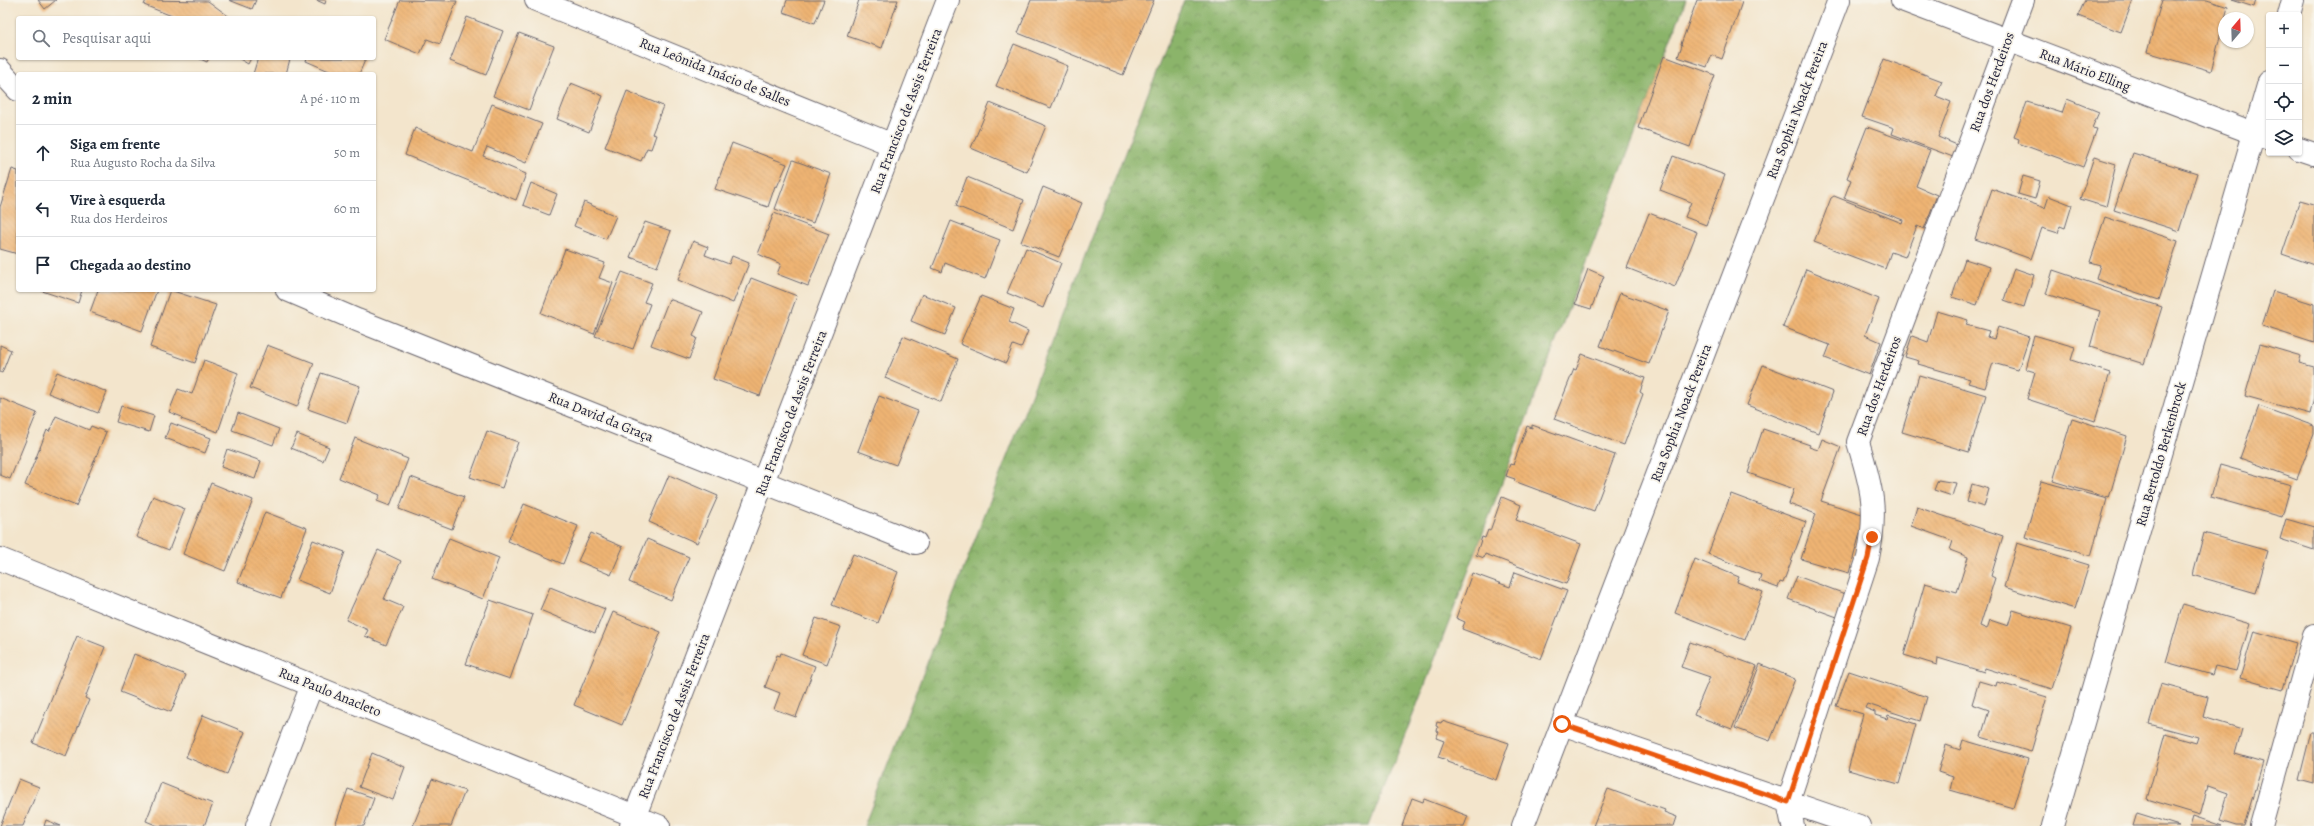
<!DOCTYPE html>
<html lang="pt">
<meta charset="utf-8">
<style>
body{margin:0;font-family:Alegreya,serif;background:#f2f2f3;color:#1f2937}
.controls{position:absolute;right:12px;top:12px;display:grid;overflow:hidden;border-radius:4px;box-shadow:0 1px 3px #0004}
.controls button{width:36px;height:36px;display:grid;place-items:center;padding:0;border:0;border-bottom:1px solid #e0e1e3;background:#fff;color:#1f2937;font:20px sans-serif}
.compass{position:absolute;left:2218px;top:12px;width:36px;height:36px;border-radius:50%;background:#fff;box-shadow:0 1px 3px #0004;rotate:19deg}
.stop{position:absolute;width:12px;height:12px;margin:-9px;border:3px solid #ea580c;border-radius:50%;background:#fff}
.stop.end{background:#ea580c;border-color:#fff;box-shadow:0 1px 4px #0008}
.list{margin:0;padding:0;list-style:none}
h2{display:flex;justify-content:space-between;align-items:center;height:52px;margin:0;padding:0 16px;font-size:17px}
h2 small{font-size:13px;font-weight:400;color:#747a83}
.list li{display:grid;grid-template-columns:26px 1fr auto;gap:12px;align-items:center;box-sizing:border-box;height:56px;padding:0 16px;border-top:1px solid #e0e1e3}
.list b{display:block;font-size:15px;white-space:nowrap}
.list p{margin:0;font-size:13px;white-space:nowrap;color:#747a83}
.list em{font-size:13px;font-style:normal;color:#747a83}
.icon{flex:none;width:22px;height:22px;fill:none;stroke:currentColor;stroke-width:2;stroke-linecap:round;stroke-linejoin:round}
.map{position:relative;flex:none;width:2314px;height:826px;overflow:hidden}
.search{position:absolute;background:#fff;box-shadow:0 1px 3px #0004;left:16px;top:16px;width:360px;height:44px;display:flex;align-items:center;gap:10px;box-sizing:border-box;padding:0 14px;border-radius:4px;color:#747a83;font-size:15px}
.panel{position:absolute;background:#fff;box-shadow:0 1px 3px #0004;left:16px;top:72px;width:360px;height:220px;border-radius:4px}
.map>svg:first-child{display:block}
.forest{fill:url(#forest-crowns);stroke:#566b52}
.building{fill:url(#building-back-hatch)}
.lines{fill:none;stroke-linecap:round;stroke-linejoin:round}
.street-casing{stroke:#6b666e;stroke-width:24}
.street{stroke:#fff;stroke-width:22}
.route{stroke:#ea580c;stroke-width:5}
.labels{text-anchor:middle;dominant-baseline:central;stroke-width:3.5;stroke-linejoin:round;paint-order:stroke}
.street-label{font-size:14px;fill:#22223b;stroke:#f7f3e8}
</style>
<div class="map">
<svg width="2314" height="826" viewBox="0 0 2314 826">
<defs>
<pattern id="forest-crowns" width="20" height="18" patternUnits="userSpaceOnUse"><rect width="20" height="18" fill="#8bb46a"/><path d="M2 6a3 3 0 1 1 6 0M12 15a3 3 0 1 1 6 0" fill="none" stroke="#719258"/></pattern>
<pattern id="building-back-hatch" width="6" height="6" patternUnits="userSpaceOnUse"><rect width="6" height="6" fill="#eeb473"/><path d="M-1 5l2 2M0 0l6 6M5-1l2 2" fill="none" stroke="#cc9a64"/></pattern>
</defs>
<rect width="100%" height="100%" fill="#f7f3e8"/>
<filter id="ink" filterUnits="userSpaceOnUse"><feTurbulence type="fractalNoise" baseFrequency=".025" numOctaves="2"/><feDisplacementMap in="SourceGraphic" scale="8" xChannelSelector="R" yChannelSelector="G"/><feConvolveMatrix kernelMatrix="1 2 1 2 8 2 1 2 1" color-interpolation-filters="sRGB"/></filter>
<filter id="wash" filterUnits="userSpaceOnUse"><feTurbulence type="fractalNoise" baseFrequency=".012" numOctaves="4" result="noise"/><feDisplacementMap in="SourceGraphic" scale="16" xChannelSelector="R" yChannelSelector="G"/><feGaussianBlur stdDeviation="0.9" result="paint"/><feColorMatrix in="noise" values="0 0 0 0 0 0 0 0 0 0 0 0 0 0 0 0 0 1.4 0 .05"/><feComposite in="paint" operator="in"/></filter>
<g filter="url(#wash)">
<rect width="100%" height="100%" fill="#f3e5cc"/>
<!-- forest -->
<path class="forest" d="M1184,0H1686L1428,677L1369,826H864Z"/>
<g id="blocks">
<!-- building -->
<path class="building" d="M38,0H56L45,9Z
M146,0L208,1L231,18H177L144,5Z
M229,0H256L252,9Z
M316,0H326L325,4Z
M400,0L457,1L440,44L427,39L420,54L384,39Z
M787,0H824L815,23L783,12Z
M859,0H898L882,48L847,36Z
M1031,0H1154L1123,75L1018,33Z
M1697,0H1735L1742,2L1722,59L1712,55L1707,67L1678,57L1682,45L1681,44Z
M2085,0H2133L2121,32L2078,16Z
M2162,0H2207L2228,7L2211,71L2147,52Z
M2232,0H2256L2254,7Z
M467,17L503,31L486,75L450,61Z
M519,33L554,46L529,110L493,96Z
M1014,44L1068,66L1051,108L996,86Z
M1664,56L1715,75L1690,147L1638,128Z
M198,58H209L207,62Z
M238,58H251L248,64Z
M258,58H286L290,59L286,74H253Z
M307,58H366L359,74H336L306,61Z
M1884,59L1942,81L1936,96L1951,102L1938,137L1957,145L1953,157L1892,134L1894,128L1862,117Z
M571,83L603,96L589,132L557,119Z
M627,91L663,106L652,134L656,135L651,149L647,148L641,161L605,147Z
M2067,99L2099,112L2092,128L2097,129L2083,167L2018,143L2019,139L2014,137L2027,102L2062,113Z
M990,103L1046,126L1027,172L971,148Z
M492,104L542,124L526,163L487,147L483,156L526,174L516,200L405,155L415,128L473,152Z
M1867,127L1930,150L1916,186L1937,195L1924,229L1917,226L1905,257L1891,252L1885,269L1814,242L1831,198L1834,196L1902,223L1903,220L1844,198L1851,180L1847,178Z
M732,143L787,164L777,187L775,186L768,207L715,189Z
M2133,153L2197,173L2179,231L2114,210Z
M1673,156L1725,175L1706,225L1685,217L1691,202L1660,190Z
M2094,157L2116,164L2106,207L2080,199Z
M793,160L831,174L813,223L775,209Z
M12,169L18,171V254L0,249V207Z
M2023,176L2040,181L2035,199L2018,194Z
M967,177L1024,200L1013,229L956,206Z
M531,183L557,194L549,215L523,205Z
M1043,187L1082,203L1059,257L1021,242Z
M1992,189L2045,208L2049,196L2072,205L2065,228L2060,226L2058,233L2042,228L2031,259L1975,239Z
M2300,200L2314,204V265L2282,254Z
M584,202L616,216L606,239L574,226Z
M774,213L829,234L808,286L777,274L781,264L758,254Z
M1649,213L1697,232L1675,287L1627,268Z
M2105,217L2178,241L2159,300L2096,279L2100,265L2090,262Z
M951,221L1000,240L985,279L945,263L942,272L932,268Z
M645,222L671,231L657,267L630,257Z
M693,241L708,247L705,255L729,264L732,256L749,263L733,303L678,280Z
M1026,248L1061,263L1043,308L1007,293Z
M565,249L605,263L599,278L613,283L594,334L541,313Z
M1965,259L1990,267L1977,305L1952,297Z
M2014,268L2034,275L2024,307L2004,300Z
M1588,269L1604,276L1591,309L1575,304Z
M1806,269L1879,299L1865,335L1881,342L1869,375L1825,358L1830,345L1783,327Z
M2053,270L2162,307L2144,364L2090,347L2100,311L2046,294Z
M622,272L652,283L644,302L650,304L633,349L595,336Z
M751,278L797,296L760,396L713,379Z
M39,290H82L78,303Z
M98,290H157L142,331L90,312Z
M170,290L216,305L195,363L150,347Z
M2273,291L2314,304V343L2262,326Z
M1620,293L1669,311L1649,364L1600,346Z
M922,294L956,308L945,335L911,321Z
M981,296L1014,309L1009,322L1028,331L1021,348L1013,345L1006,363L960,344Z
M669,299L703,312L693,336L697,338L689,359L651,345Z
M1937,311L1968,320L1966,325L1989,331L1987,337L1994,339L1998,327L2029,337L2018,370L1993,363L1985,388L1968,383L1970,379L1918,364L1919,361L1905,357L1912,336L1928,342Z
M2034,335L2075,347L2071,360L2110,373L2095,421L2027,399L2035,372L2025,369Z
M903,336L958,359L941,402L885,378Z
M2260,344L2301,356L2299,363L2314,367V398L2310,414L2245,396Z
M0,345L11,350L2,373L0,372Z
M267,345L314,363L297,407L250,388Z
M1582,354L1645,378L1640,392L1643,394L1624,445L1554,419L1574,369L1576,370Z
M204,360L238,373L218,432L181,419L182,417L169,412L178,389L192,394Z
M1763,365L1833,392L1818,433L1747,405Z
M57,372L107,392L98,413L48,393Z
M321,373L360,386L347,423L308,409Z
M1919,375L1986,395L1969,452L1902,432Z
M879,396L918,411L896,465L858,451Z
M0,398L37,413L10,479L0,475Z
M121,406L154,416L149,432L116,422Z
M2259,406L2314,426V433L2297,479L2240,458Z
M238,413L279,429L273,445L232,430Z
M56,416L89,430L91,426L106,432L76,506L25,485L47,430L49,432Z
M2072,418L2127,436L2109,498L2053,481Z
M171,423L211,438L205,453L165,438Z
M1532,425L1615,455L1594,511L1514,481L1515,479L1506,476L1510,464L1513,465L1527,426L1532,428Z
M1763,429L1810,445L1809,447L1818,450L1822,439L1841,447L1821,501L1865,515L1849,573L1801,559L1816,514L1789,504L1794,489L1748,473Z
M487,431L518,442L502,488L470,477Z
M297,434L329,447L323,461L291,448Z
M355,438L408,459L390,506L377,501L380,495L339,478Z
M227,449L261,461L255,479L221,467Z
M2220,465L2291,485L2282,517L2211,497Z
M669,475L718,496L697,543L649,522Z
M411,477L464,497L452,529L399,509Z
M1938,480L1956,483L1952,496L1934,490Z
M2041,481L2107,499L2091,556L2025,537Z
M211,483L253,500L225,571L183,554Z
M1972,484L1989,489L1984,507L1967,502Z
M1731,494L1806,522L1783,583L1780,582L1778,588L1759,581L1761,575L1708,554Z
M153,496L185,509L169,550L136,537Z
M1502,497L1521,505L1516,520L1581,544L1566,584L1485,554L1484,558L1476,555L1482,537L1485,538L1488,530L1490,531Z
M524,504L578,526L563,564L508,541Z
M1917,507L2003,536L1991,576L1995,578L1980,626L1987,629L1990,620L2008,626L2013,610L2071,628L2052,689L1985,668L1984,672L1938,658L1937,665L1904,655L1925,583L1957,592L1968,557L1950,550L1953,541L1911,526Z
M265,512L307,528L281,598L238,582Z
M2286,519L2314,527V550L2280,539Z
M591,533L623,547L611,575L578,561Z
M2204,533L2268,551L2256,593L2193,575Z
M449,538L499,558L483,599L432,579Z
M647,539L689,557L671,600L629,582Z
M313,540L345,552L330,593L297,580Z
M2017,543L2089,565L2075,609L2004,587Z
M378,550L401,561L384,599L403,607L386,645L365,636L368,630L346,620Z
M853,554L898,572L878,623L832,605Z
M1695,559L1739,577L1737,582L1763,592L1745,640L1675,613Z
M1515,572L1567,591L1541,659L1462,629L1465,622L1456,618L1472,573L1510,587Z
M1797,576L1845,594L1837,617L1788,599Z
M550,587L605,609L595,633L540,610Z
M490,600L533,615L510,679L466,664Z
M2183,604L2250,624L2236,671L2215,666L2212,675L2166,662Z
M613,612L661,632L622,725L574,705Z
M816,618L841,627L827,664L802,655Z
M2254,631L2296,643L2282,690L2240,678Z
M77,636L105,647L85,698L89,700L66,756L33,743Z
M1690,642L1757,666L1732,729L1694,715L1710,677L1681,667Z
M781,653L815,666L796,717L774,709L780,693L765,687L777,655L780,656Z
M134,654L186,675L171,712L120,692Z
M1760,664L1795,679L1770,741L1735,728Z
M1849,671L1927,697L1920,721L1867,704L1865,708L1875,712V715L1887,719L1888,715L1916,724L1899,784L1848,770L1863,714L1836,706Z
M1979,681L1996,686L1997,682L2047,697L2031,752L1981,737L1989,710L1972,704Z
M2161,684L2208,697L2203,717L2242,729L2235,754L2263,762L2244,826H2236L2220,821L2228,793L2208,786L2200,815L2147,799L2165,734L2196,743L2198,737L2149,724Z
M203,715L245,732L227,774L186,757Z
M1442,721L1509,743L1496,780L1447,762V760L1438,757L1444,741L1436,738L1439,732L1437,731L1438,727L1436,726L1437,722L1441,723Z
M2311,732H2314V784L2299,780Z
M1963,740L2028,759L2013,808L1950,790L1953,777L1938,772L1946,745L1960,750Z
M372,753L405,767L393,800L359,787Z
M19,779L39,787L23,826H0Z
M432,779L465,791L451,826H413Z
M161,783L213,804L204,826H158L146,821Z
M348,789L374,798L364,826H335Z
M1608,789L1665,810L1664,812L1677,817L1674,826H1593Z
M1412,798L1423,802L1424,799L1468,816L1464,826H1402Z
M2137,813L2179,826H2133Z
M2193,816L2222,826H2190Z
M46,820L61,826H44Z"/>
</g>
</g>
<g filter="url(#ink)">
<use href="#blocks" fill-opacity="0" stroke="#6b666e" stroke-width="1"/>
<g class="lines">
<!-- street casing -->
<g class="street-casing">
<path id="street" d="M536,0L893,145
M1902,0L2269,139
M2289,15L2293,0
M0,70L18,90
M2299,149L2314,154
M287,290L357,320L916,543
M0,559L659,826
M1562,724L1859,826
M257,826L312,685
M631,826L948,0
M1523,826L1839,0
M1793,826L1788,802L1868,558C1878,510 1872,488 1858,442L2023,0
M2053,826L2269,82
M2261,826L2314,635"/>
</g>
<!-- street -->
<use href="#street" class="street"/>
</g>
</g>
<g class="lines" filter="url(#ink)">
<!-- route -->
<path class="route" d="M1562,724L1788,802L1868,558L1872,537"/>
</g>
<g class="labels">
<!-- street labels -->
<g class="street-label">
<text transform="translate(2085 70) rotate(21)">Rua Mário Elling</text>
<text transform="translate(715 72) rotate(22)">Rua Leônida Inácio de Salles</text>
<text transform="translate(1992 82) rotate(-70)">Rua dos Herdeiros</text>
<text transform="translate(1797 110) rotate(-69)">Rua Sophia Noack Pereira</text>
<text transform="translate(906 111) rotate(-69)">Rua Francisco de Assis Ferreira</text>
<text transform="translate(1879 386) rotate(-70)">Rua dos Herdeiros</text>
<text transform="translate(791 413) rotate(-69)">Rua Francisco de Assis Ferreira</text>
<text transform="translate(1681 413) rotate(-69)">Rua Sophia Noack Pereira</text>
<text transform="translate(601 417) rotate(22)">Rua David da Graça</text>
<text transform="translate(2161 454) rotate(-74)">Rua Bertoldo Berkenbrock</text>
<text transform="translate(330 692) rotate(22)">Rua Paulo Anacleto</text>
<text transform="translate(674 716) rotate(-69)">Rua Francisco de Assis Ferreira</text>
</g>
</g>
</svg>
<div class="controls">
<button>+</button>
<button>−</button>
<button><svg class="icon" aria-label="locate" viewBox="0 0 24 24"><circle cx="12" cy="12" r="6"/><path d="M12 2v4M12 18v4M2 12h4M18 12h4"/></svg></button>
<button><svg class="icon" aria-label="layers" viewBox="0 0 24 24"><path d="M12 4l9 5-9 5-9-5zM3 14l9 5 9-5"/></svg></button>
</div>
<svg class="compass" viewBox="-18 -18 36 36"><path d="M0-13l5 13h-10z" fill="#e53935"/><path d="M0 13l5-13h-10z" fill="#747a83"/></svg>
<div class="stop" style="left:1562px;top:724px"></div>
<div class="stop end" style="left:1872px;top:537px"></div>
<div class="search"><svg class="icon" aria-label="search" viewBox="0 0 24 24"><circle cx="10" cy="10" r="6"/><path d="M15 15l6 6"/></svg>Pesquisar aqui</div>
<section class="panel">
<h2>2 min<small>A pé · 110 m</small></h2>
<ul class="list">
<li><svg class="icon" aria-label="ahead" viewBox="0 0 24 24"><path d="M12 20V5M6 11l6-6 6 6"/></svg><div><b>Siga em frente</b><p>Rua Augusto Rocha da Silva</p></div><em>50 m</em></li>
<li><svg class="icon" aria-label="left" viewBox="0 0 24 24"><path d="M17 20v-9H6M10 6l-5 5 5 5"/></svg><div><b>Vire à esquerda</b><p>Rua dos Herdeiros</p></div><em>60 m</em></li>
<li><svg class="icon" aria-label="arrive" viewBox="0 0 24 24"><path d="M6 21V4h12l-3 4 3 4H6"/></svg><div><b>Chegada ao destino</b></div></li>
</ul>
</section>
</div>
